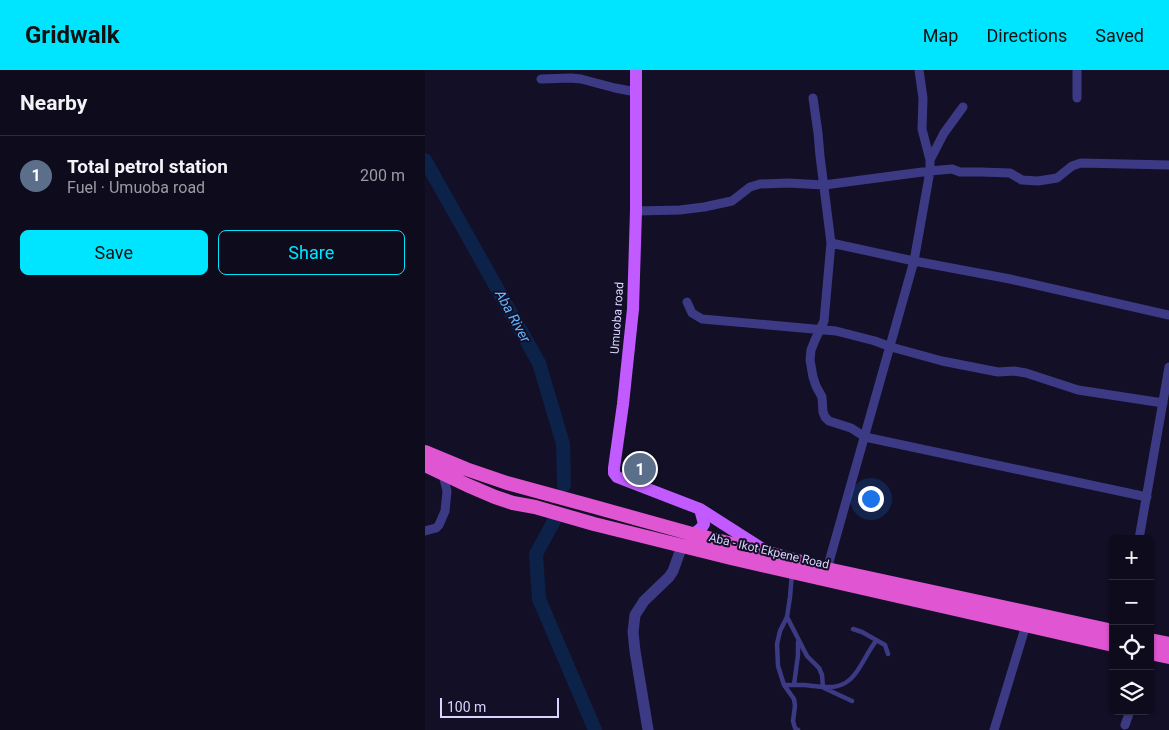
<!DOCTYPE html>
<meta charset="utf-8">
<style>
body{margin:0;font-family:Roboto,sans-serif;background:#171425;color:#f1f3f6}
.controls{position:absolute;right:15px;bottom:15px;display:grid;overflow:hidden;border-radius:8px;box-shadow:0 1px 4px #0004}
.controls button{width:45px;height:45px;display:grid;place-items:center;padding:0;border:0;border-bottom:1px solid #2e2b3b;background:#0e0b1c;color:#f1f3f6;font:25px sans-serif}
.scale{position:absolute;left:15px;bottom:12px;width:119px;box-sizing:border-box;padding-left:5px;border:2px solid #d9d4ff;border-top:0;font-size:14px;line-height:18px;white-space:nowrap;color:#d9d4ff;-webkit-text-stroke:4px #130f26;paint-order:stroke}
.you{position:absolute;left:445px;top:428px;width:18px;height:18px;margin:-12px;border:4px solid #fff;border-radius:50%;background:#1a73e8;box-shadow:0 0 0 8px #1a73e833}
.badge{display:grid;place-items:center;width:32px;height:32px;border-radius:50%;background:#00e5ff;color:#fff;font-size:16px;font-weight:700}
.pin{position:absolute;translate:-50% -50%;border:2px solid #fff;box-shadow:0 1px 5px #0006}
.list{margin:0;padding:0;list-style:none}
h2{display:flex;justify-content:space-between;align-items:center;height:65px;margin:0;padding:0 20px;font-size:21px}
h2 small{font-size:16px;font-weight:400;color:#9b9ba3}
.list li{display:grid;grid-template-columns:32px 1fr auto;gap:15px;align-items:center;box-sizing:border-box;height:80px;padding:0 20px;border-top:1px solid #2e2b3b}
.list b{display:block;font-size:19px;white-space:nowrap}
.list p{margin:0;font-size:16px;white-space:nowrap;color:#9b9ba3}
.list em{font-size:16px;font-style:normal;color:#9b9ba3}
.actions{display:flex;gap:10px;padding:15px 20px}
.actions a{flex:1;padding:11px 0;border:1px solid #00e5ff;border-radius:8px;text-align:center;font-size:18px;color:#00e5ff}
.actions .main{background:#00e5ff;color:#111}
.icon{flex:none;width:28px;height:28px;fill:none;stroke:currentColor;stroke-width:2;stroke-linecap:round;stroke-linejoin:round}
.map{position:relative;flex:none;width:744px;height:660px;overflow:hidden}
header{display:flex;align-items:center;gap:30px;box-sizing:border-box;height:70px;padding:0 25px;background:#00e5ff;color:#111}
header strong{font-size:24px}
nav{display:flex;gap:28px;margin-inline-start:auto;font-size:18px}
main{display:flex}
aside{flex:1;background:#0e0b1c}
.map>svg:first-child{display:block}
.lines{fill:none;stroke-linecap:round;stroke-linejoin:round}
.river{stroke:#0c2248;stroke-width:14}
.service{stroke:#3d3a85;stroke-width:4.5}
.minor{stroke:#3d3a85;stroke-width:9}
.tertiary{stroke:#3d3a85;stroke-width:11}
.primary{stroke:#c25bff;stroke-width:12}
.trunk{stroke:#e055d1;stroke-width:14}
.labels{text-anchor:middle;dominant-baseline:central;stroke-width:4;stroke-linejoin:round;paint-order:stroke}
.street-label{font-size:12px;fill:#d9d4ff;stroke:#130f26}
.water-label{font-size:14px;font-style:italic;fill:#62b6ff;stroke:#130f26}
</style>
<header>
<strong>Gridwalk</strong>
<nav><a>Map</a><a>Directions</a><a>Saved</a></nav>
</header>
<main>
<aside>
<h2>Nearby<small></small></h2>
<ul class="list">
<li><span class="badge" style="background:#5c6f8a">1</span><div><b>Total petrol station</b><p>Fuel · Umuoba road</p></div><em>200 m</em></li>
</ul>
<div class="actions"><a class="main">Save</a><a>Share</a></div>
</aside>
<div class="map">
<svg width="744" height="660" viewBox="0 0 744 660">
<rect width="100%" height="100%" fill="#130f26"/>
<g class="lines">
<!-- river -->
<path class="river" d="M0,90L114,293L138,374L139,415
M129,451L111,484L114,529L170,660"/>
<!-- service -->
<path class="service" d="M367,503L365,527L362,547L355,561L352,574L353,596L359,615L369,629L370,636L368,651L370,658L373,660
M362,547L382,586L394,598L397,605L398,617
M428,559L437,562L460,575L463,584
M359,615C366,615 373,615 379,615C398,617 417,622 430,604C438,594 443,581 451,571
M369,615L373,585V572
M399,618L427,631"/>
<!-- minor -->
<path class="minor" d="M116,9L146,8L156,9L190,18L211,22
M388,28L393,63L395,86L406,173L399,251L390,270L386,280L385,290L388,307L391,316L397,327L398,342L400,347L404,351L426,358L440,367L722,427
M652,28V0
M505,90L519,63L538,37
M211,141L255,140L279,137L307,131L325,117L335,114L363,113L399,115L505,101L527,99L535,102H556L585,103L597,110L613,111L632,108L647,96L656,93L744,95
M406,173L489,191L585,209L744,245
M262,232L267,243L277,249L411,261L450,271L466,277L517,291L573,302L589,301L601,303L653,320L738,333
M0,461L11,458L14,455L20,441L22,421L18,405
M714,469L744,297
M402,499L489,191L505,101V90L497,59L498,28L494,0
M700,655L705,641
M569,660L601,555"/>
<!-- tertiary -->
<path class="tertiary" d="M223,660L210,581L208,562L210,545L219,531L244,507L248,501L257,476"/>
<!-- primary -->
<path class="primary" d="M211,0V141L208,239L198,334L189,398V403L192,407L275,439L339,480
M267,464C272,462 276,460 279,454L275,439"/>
<!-- trunk -->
<path class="trunk" d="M0,382L41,399L82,413L170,437L267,464L343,483L402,499L688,561
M0,395L42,415L70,427L88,433L110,437L169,454L306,488L688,575
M725,570L744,574
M725,583L744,587"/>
</g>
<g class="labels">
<!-- street labels -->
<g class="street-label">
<text transform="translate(192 248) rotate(-86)">Umuoba road</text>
<text transform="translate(344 481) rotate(13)">Aba - Ikot Ekpene Road</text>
</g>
<!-- water labels -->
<g class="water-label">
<text transform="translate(88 246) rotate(61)">Aba River</text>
</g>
</g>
</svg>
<div class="controls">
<button>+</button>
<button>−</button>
<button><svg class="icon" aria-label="locate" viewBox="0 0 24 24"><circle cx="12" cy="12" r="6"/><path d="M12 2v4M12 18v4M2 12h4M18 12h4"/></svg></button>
<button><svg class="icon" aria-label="layers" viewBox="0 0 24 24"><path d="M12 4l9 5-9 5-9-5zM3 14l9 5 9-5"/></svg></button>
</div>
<div class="scale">100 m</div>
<div class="you"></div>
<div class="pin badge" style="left:215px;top:399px;background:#5c6f8a">1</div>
</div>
</main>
